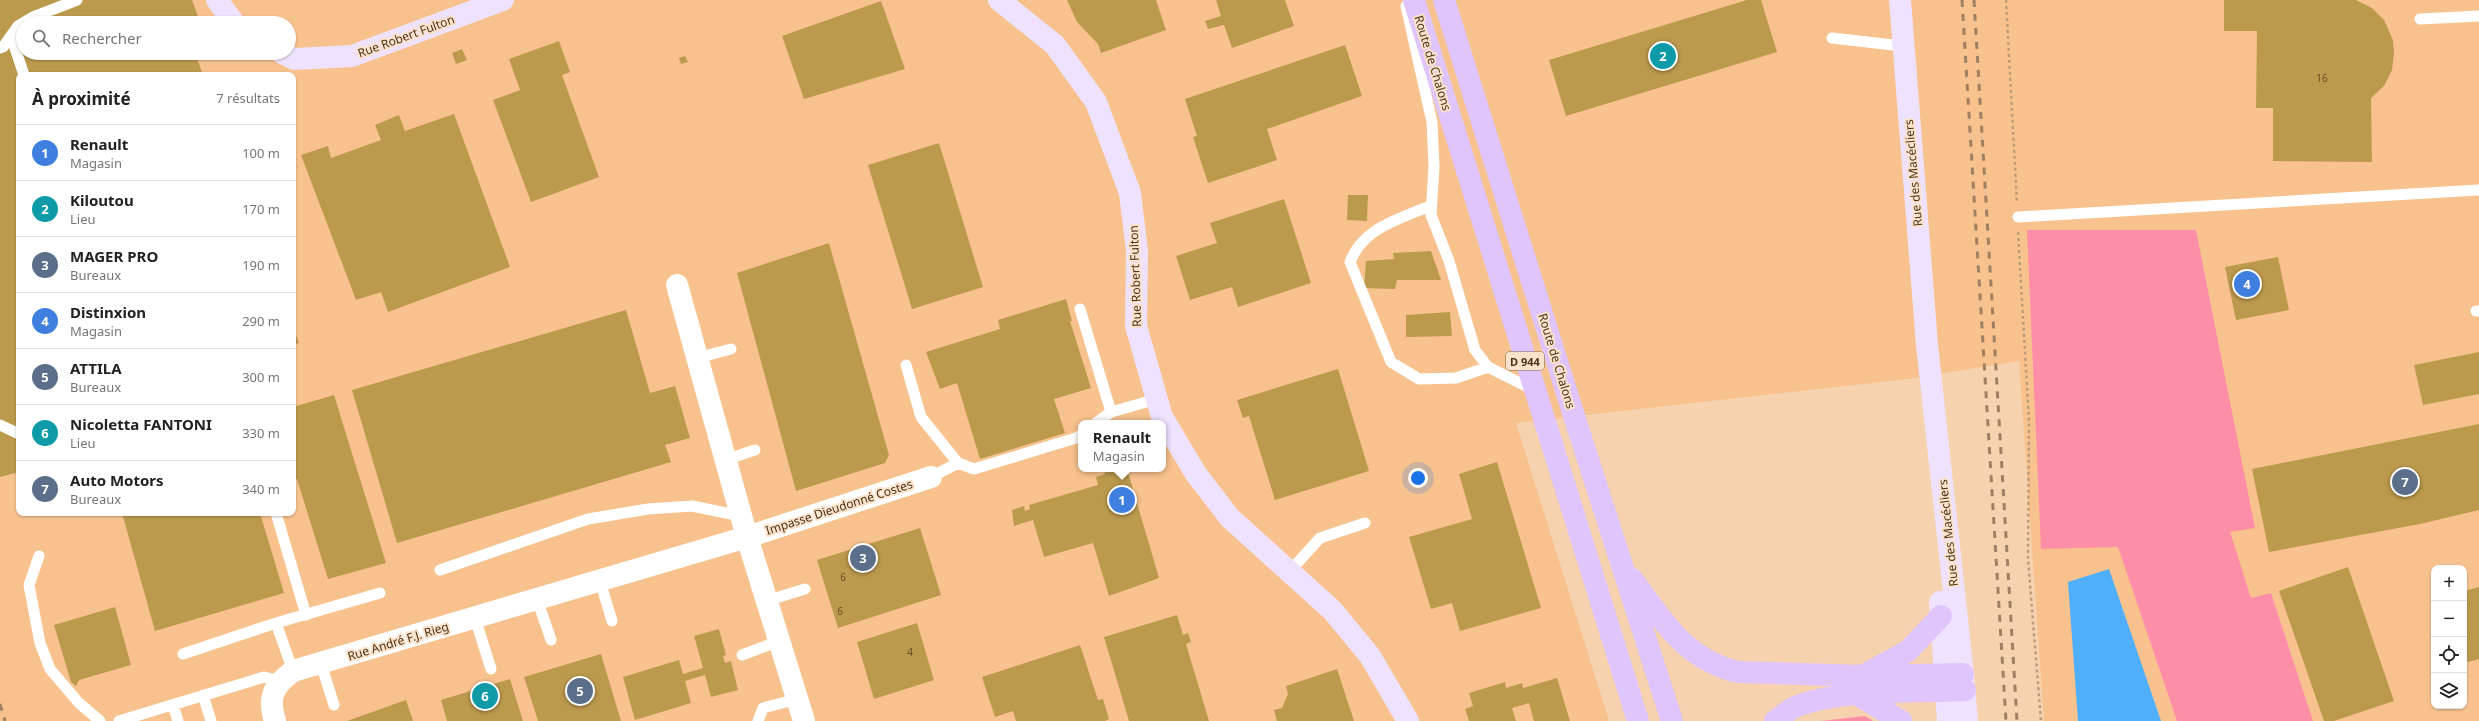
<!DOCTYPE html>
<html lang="fr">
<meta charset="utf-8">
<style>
body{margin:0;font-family:"Noto Sans",sans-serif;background:#f6f6f6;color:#222}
.controls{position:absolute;right:12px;bottom:12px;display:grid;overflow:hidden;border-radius:8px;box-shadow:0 1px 3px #0004}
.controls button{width:36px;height:36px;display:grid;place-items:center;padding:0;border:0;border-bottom:1px solid #e0e0e0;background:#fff;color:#222;font:20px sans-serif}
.you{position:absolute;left:1418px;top:478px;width:14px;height:14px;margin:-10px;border:3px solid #fff;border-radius:50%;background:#1a73e8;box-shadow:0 0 0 6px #1a73e833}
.badge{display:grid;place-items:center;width:26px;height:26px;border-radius:50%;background:#ea580c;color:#fff;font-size:13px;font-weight:700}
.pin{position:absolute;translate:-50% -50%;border:2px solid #fff;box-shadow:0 1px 4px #0006}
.popup{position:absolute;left:1078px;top:420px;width:88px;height:52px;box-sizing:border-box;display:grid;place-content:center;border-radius:8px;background:#fff;filter:drop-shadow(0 1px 3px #0005);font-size:13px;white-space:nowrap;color:#767676}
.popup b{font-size:15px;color:#222}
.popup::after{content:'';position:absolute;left:50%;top:100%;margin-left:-8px;border:8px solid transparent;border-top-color:#fff}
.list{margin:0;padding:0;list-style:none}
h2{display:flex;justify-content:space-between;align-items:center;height:52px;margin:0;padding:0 16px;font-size:17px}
h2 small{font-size:13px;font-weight:400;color:#767676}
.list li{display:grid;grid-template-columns:26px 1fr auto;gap:12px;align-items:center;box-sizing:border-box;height:56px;padding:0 16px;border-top:1px solid #e0e0e0}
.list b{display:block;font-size:15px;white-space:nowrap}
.list p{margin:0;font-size:13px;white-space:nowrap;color:#767676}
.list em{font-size:13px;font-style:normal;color:#767676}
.icon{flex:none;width:22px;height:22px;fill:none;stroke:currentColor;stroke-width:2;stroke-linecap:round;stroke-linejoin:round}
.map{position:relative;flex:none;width:2479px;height:721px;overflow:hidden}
.search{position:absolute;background:#fff;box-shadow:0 1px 3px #0004;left:16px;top:16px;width:280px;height:44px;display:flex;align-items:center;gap:10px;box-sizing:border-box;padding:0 14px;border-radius:22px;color:#767676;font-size:15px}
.panel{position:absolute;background:#fff;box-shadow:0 1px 3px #0004;left:16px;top:72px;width:280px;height:444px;border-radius:8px}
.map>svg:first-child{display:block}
.built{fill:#f8c28e;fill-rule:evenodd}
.green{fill:#fd8ea8}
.water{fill:#50affa}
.building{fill:#bc9a4d}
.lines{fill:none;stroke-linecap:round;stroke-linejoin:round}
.path{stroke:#bd9c7c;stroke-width:2.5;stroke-dasharray:3 3;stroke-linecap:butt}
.lane{stroke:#fff;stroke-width:11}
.street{stroke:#fff;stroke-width:22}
.secondary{stroke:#efe2fe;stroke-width:22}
.primary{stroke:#e0c5fd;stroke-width:22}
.rail{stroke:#9f8063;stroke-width:3;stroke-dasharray:7 7;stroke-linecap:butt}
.labels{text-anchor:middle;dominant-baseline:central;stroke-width:4;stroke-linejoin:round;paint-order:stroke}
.number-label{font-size:10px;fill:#684d27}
.shield{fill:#fbe2cb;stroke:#80684f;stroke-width:1}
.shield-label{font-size:11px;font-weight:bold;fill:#4c331a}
.street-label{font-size:12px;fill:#4c331a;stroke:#fbe2cb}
</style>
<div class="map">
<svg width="2479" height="721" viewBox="0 0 2479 721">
<rect width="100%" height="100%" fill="#f7d2af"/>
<!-- built -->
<path class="built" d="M0,0H2479V721H2044L2019,361L1908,379L1516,423L1609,721H0ZM23,23H289V53H23ZM19,75H293V513H19ZM1081,423H1163V469H1081ZM2434,568H2464V706H2434Z"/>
<!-- green -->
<path class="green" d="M2027,230H2196L2255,528L2230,532L2251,598L2271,593L2313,721H2177L2118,547L2041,549Z
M1865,716L1873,721H1821Z"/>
<!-- water -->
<path class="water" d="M2109,569L2161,721H2078L2068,582Z"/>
<!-- building -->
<path class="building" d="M0,0H192L198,16L184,21V23H23V53H195L203,75H19V472L0,477Z
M1067,0H1156L1166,30L1101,53L1098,44L1077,22Z
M1216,0H1285L1294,26L1232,48L1224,25L1208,29L1205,21L1221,16Z
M1747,0H1761L1777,52L1566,116L1549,60Z
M2224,0H2356L2372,8L2384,20L2393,40L2394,53L2392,70L2384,86L2371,98L2372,162L2273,161V108H2256L2257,31H2224Z
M881,1L905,69L804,99L782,36Z
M559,41L570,72L562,75L599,177L531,202L493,100L520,90L509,59Z
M1345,45L1362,96L1267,129L1277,160L1208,183L1193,137L1197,136L1185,99Z
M462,49L467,60L456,64L452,53Z
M685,56L688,62L681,64L679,58Z
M454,114L510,267L388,312L381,292L356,300L301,155L328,146L331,158L381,140L375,125L399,115L405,131Z
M939,143L983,287L912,309L868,165Z
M1348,195H1368L1367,221L1347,220Z
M1284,199L1311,283L1238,307L1232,287L1190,300L1176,256L1217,243L1210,223Z
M829,243L889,455L885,463L796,491L737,273Z
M1431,251L1441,280H1397L1395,289L1364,288L1366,261L1394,259L1393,253Z
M2278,257L2289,310L2236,320L2225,267Z
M1066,299L1072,321H1070L1091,388L1054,399L1065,433L980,459L957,383L940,389L926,352L1000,329L998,320Z
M626,310L650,393L675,386L690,438L665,445L671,462L397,543L352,390Z
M1450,312L1452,336L1406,337V315Z
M293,328L299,343L293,345Z
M2479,352V394L2423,405L2414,365Z
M1338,369L1369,471L1275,500L1249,416L1243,418L1237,400Z
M334,395L386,563L328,579L297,479L293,480V407Z
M2479,424V510L2420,524L2269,552L2252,469Z
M1497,462L1541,608L1460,631L1452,603L1431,609L1409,537L1472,519L1459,474Z
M1127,469L1159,578L1109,596L1093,543L1044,557L1033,520L1014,526L1012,510L1024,506L1025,511L1030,509L1029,505L1098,485L1096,477L1105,474L1104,470Z
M122,513H260L284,593L155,631Z
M920,528L941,595L838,628L817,560Z
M2348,567L2394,701L2334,721H2324L2279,591Z
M2479,587V659L2464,663V591Z
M115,607L131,665L79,680L76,686L71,682L54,625Z
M1177,615L1183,635L1188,633L1191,642L1186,644L1209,721H1129L1104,637Z
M917,623L934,680L874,699L857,642Z
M719,629L726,655L723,656L725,663L731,661L738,690L711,697L705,675L685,681L691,703L635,720L623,677L679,660L683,674L703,668L694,636Z
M1080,645L1098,700L1103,699L1109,719L1105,721H1016L1013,711L995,717L982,677Z
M601,654L621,721H538L524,677Z
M1337,669L1354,721H1277L1274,710L1282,708L1288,694L1286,686Z
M1557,678L1570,721H1534L1529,703L1512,708L1516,721H1469L1465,709L1473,706L1469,693L1505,682L1506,688L1522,683L1523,688Z
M510,679L523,721H447L441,700Z
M406,700L413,721H347Z"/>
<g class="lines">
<!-- path -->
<path class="path" d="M2006,0L2017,203
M2018,232L2029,421L2028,559L2041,721"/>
<!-- lane -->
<path class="lane" d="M1406,6L1432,122L1434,167L1431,215L1449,261L1475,350L1488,367L1534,390
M2420,19L2479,16
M11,36L24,75
M1832,38L1902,46
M0,48L3,47L18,26L33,17L77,0
M1430,206C1399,219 1363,228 1350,262L1391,362L1419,379L1456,378L1488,367
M2018,217L2479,190
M1080,309L1111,412
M2476,311H2479
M697,358L731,349
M906,365L921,417L958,463L974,469L1076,438L1081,435
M1096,423L1111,412L1157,399
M0,425L19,434
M725,460L755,450
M931,477L958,463
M276,513L306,615
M39,556L29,585L40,643L50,669L79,703L100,721
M440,570L588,519L648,509L692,506L741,516
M1289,572L1320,538L1365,523
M600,581L612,621
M537,599L551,640
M766,601L805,589
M475,618L491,669
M183,654L276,623
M742,655L779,641
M321,664L334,705
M293,671L276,623L380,593
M203,695L211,721
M173,705L178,721
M119,721L264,677L279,681
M758,721L763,708L797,699"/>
<!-- street -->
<path class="street" d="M677,285L747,537L804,721
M275,721C267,697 274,685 293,671L747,537L931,477"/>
<!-- secondary -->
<path class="secondary" d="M217,0L234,23
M999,0L1055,45L1096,102L1130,193L1137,251L1136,326L1162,417L1196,474L1230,518L1332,610L1370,656L1408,721
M1900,0L1927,345L1963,674L1967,721
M282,53L294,59L352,56L503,0
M1940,602L1948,721"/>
<!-- primary -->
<path class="primary" d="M1414,0L1638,721
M1444,0L1575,419L1672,721
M1632,579C1663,620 1684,659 1738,672L1861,676L1963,674
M1864,675L1908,651L1941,616
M1858,695L1901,721
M1775,721C1781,717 1788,710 1795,707C1841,688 1915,693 1965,690"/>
<!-- rail -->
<path class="rail" d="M1962,0L2006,721
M1974,0L2017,721
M0,704L5,721"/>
</g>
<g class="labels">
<!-- number labels -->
<g class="number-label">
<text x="2322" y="78">16</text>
<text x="843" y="577">6</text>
<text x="840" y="611">6</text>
<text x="910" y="652">4</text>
</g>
<!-- shield labels -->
<rect class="shield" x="1506" y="352" width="38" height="18" rx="3"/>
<g class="shield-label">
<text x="1525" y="361">D 944</text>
</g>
<!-- street labels -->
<g class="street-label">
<text transform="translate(406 36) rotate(-20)">Rue Robert Fulton</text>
<text transform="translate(1433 63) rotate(73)">Route de Chalons</text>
<text transform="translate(1913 173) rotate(-95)">Rue des Macécliers</text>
<text transform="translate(1135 276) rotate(-92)">Rue Robert Fulton</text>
<text transform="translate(1557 361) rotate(73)">Route de Chalons</text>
<text transform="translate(839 507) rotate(-18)">Impasse Dieudonné Costes</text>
<text transform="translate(1948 533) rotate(-96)">Rue des Macécliers</text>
<text transform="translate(398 641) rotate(-17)">Rue André F.J. Rieg</text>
</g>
</g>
</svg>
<div class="controls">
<button>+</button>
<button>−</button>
<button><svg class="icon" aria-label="locate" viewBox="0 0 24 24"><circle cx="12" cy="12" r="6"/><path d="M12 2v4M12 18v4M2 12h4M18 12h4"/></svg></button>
<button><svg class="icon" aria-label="layers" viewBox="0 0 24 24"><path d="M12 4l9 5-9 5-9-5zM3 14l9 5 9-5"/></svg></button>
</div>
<div class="you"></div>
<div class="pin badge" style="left:1122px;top:500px;background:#3f7fe0">1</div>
<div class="popup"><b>Renault</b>Magasin</div>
<div class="pin badge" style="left:1663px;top:56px;background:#0f9aa8">2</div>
<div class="pin badge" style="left:863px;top:558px;background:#5c6f8a">3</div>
<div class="pin badge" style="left:2247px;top:284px;background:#3f7fe0">4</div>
<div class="pin badge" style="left:580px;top:691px;background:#5c6f8a">5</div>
<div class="pin badge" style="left:485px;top:696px;background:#0f9aa8">6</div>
<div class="pin badge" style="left:2405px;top:482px;background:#5c6f8a">7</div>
<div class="search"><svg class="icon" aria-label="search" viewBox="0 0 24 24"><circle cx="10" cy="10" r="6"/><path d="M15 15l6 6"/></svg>Rechercher</div>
<section class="panel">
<h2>À proximité<small>7 résultats</small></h2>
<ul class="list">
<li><span class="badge" style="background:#3f7fe0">1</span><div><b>Renault</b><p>Magasin</p></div><em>100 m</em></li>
<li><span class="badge" style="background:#0f9aa8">2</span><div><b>Kiloutou</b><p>Lieu</p></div><em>170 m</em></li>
<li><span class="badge" style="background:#5c6f8a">3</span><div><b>MAGER PRO</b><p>Bureaux</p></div><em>190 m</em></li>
<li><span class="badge" style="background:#3f7fe0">4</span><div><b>Distinxion</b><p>Magasin</p></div><em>290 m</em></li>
<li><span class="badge" style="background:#5c6f8a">5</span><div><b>ATTILA</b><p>Bureaux</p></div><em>300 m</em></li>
<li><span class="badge" style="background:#0f9aa8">6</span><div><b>Nicoletta FANTONI</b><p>Lieu</p></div><em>330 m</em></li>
<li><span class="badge" style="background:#5c6f8a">7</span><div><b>Auto Motors</b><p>Bureaux</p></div><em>340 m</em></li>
</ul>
</section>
</div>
